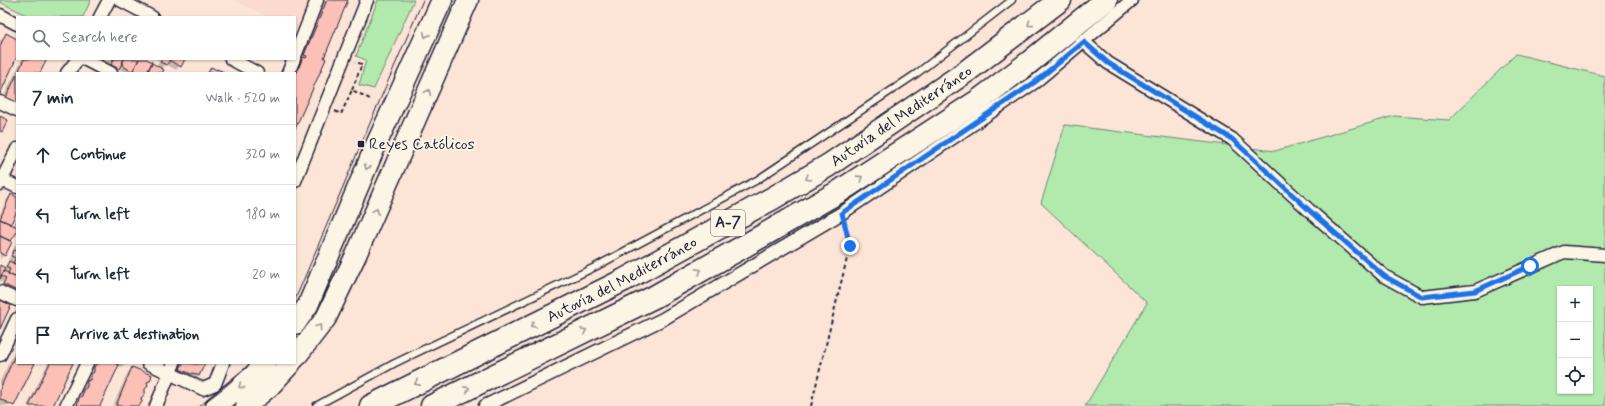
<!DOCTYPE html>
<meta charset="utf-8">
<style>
body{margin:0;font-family:Mynerve,sans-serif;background:#f6f6f7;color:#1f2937}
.controls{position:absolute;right:12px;bottom:12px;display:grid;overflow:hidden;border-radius:0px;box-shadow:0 1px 3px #0004}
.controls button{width:36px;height:36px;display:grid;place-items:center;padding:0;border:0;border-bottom:1px solid #e0e1e3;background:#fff;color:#1f2937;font:20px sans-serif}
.stop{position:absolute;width:12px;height:12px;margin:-9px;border:3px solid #1a73e8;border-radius:50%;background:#fff}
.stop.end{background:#1a73e8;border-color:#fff;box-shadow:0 1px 4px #0008}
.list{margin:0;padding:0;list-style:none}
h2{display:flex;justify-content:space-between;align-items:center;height:52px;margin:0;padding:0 16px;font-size:17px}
h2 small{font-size:13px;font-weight:400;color:#747a83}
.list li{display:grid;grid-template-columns:26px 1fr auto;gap:12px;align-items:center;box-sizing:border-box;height:60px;padding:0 16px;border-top:1px solid #e0e1e3}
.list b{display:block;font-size:15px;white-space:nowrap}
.list em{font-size:13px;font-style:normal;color:#747a83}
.icon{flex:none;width:22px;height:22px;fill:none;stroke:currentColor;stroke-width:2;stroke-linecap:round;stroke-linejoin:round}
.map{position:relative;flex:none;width:1605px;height:406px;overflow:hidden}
.search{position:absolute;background:#fff;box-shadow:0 1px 3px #0004;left:16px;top:16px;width:280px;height:44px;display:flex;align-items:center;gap:10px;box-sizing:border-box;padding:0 14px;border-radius:0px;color:#747a83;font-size:15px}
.panel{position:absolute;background:#fff;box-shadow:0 1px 3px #0004;left:16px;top:72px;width:280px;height:292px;border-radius:0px}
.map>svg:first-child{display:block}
.built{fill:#fcdacd}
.green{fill:#b2eaae;stroke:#6a8674;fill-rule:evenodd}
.shadow{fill:#0003}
.building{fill:#fcc0b7;stroke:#22223b}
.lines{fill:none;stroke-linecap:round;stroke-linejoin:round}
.lane-casing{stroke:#22223b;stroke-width:9}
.street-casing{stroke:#22223b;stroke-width:15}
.primary-casing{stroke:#22223b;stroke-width:23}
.highway-casing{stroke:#22223b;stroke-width:25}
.path{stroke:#22223b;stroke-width:2;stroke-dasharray:4 3;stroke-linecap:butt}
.lane{stroke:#fcf5e5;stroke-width:6}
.street{stroke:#fcf5e5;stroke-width:12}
.primary{stroke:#fcf5e5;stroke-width:20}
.highway{stroke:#fcf5e5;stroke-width:22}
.tram{stroke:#22223b;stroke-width:1}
.oneway{stroke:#9a9698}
.route{stroke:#1a73e8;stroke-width:5}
.poi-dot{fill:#22223b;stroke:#fcf5e5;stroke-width:1.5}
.labels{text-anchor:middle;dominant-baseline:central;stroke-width:4;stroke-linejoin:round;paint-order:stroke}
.shield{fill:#fcf5e5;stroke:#63616e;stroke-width:1}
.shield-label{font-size:15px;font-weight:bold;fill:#22223b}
.street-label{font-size:16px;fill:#22223b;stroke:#fcf5e5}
.poi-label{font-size:16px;fill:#22223b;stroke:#fcf5e5;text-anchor:start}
</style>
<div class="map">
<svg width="1605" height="406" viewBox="0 0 1605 406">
<rect width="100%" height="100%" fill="#fce5d7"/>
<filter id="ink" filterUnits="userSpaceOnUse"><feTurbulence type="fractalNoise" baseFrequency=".025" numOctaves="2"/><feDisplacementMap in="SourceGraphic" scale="8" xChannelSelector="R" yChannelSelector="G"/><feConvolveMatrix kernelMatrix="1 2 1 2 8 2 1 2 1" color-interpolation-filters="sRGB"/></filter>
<g filter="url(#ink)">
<!-- built -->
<path class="built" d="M234,0H309L296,31H295V17H268Z"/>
<!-- green -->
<path class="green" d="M0,0H91L83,17H30L0,2Z
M378,0H414L374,89L359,85L366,60L356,56Z
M1516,54L1605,76V406H1085L1147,303L1041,203L1065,125L1275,151L1394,116L1449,120ZM1560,289H1590V391H1560Z"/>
<!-- shadow -->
<path class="shadow" d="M323,0H347L295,127V73H293Z
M6,35L17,40V55L0,91V41Z
M22,59H46L39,73H17V112L0,104Z
M96,59H145L157,67L159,61L156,59H184L176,70L166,64L161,69V73H126L118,68L114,72L108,69L111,64Z
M11,195L17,198V208L10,225L13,226L17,218V233L16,232L12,236L4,255L0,259V214L7,199Z
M17,242V294L0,289L3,282L0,281V267L4,268L10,261L8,260L15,250L13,249Z
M17,347V363H34L14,405L0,406V381Z
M48,363H71L51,406H27Z
M94,363H113L118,365L119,363H125L122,367L118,365L99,406H73L77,402L78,397L81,393V389L84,386L85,381L88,378L89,374Z
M182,363H204L199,375L191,383L173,377L177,368Z
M132,368L149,380L144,389L137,406H113L127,374Z"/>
<!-- building -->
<path class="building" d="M327,0H348L324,58L326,59L295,129V77L303,57L306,58L307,56L304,55Z
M6,33L17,39V57L0,94V46Z
M24,59H47L40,73H18Z
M112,59H124L119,69L111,65L114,60Z
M124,59H139L133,70L131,71L122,65Z
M139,59H147L152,62L147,73H137L133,71Z
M162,59H170L167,65L160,62Z
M170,59H185L181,67L169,60Z
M152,63L164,70L162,73H147Z
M211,67L217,70V69L224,72L208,73Z
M17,74V103L6,98Z
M0,116L8,120L2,132L0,131Z
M11,194L17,197V211L11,224L0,219Z
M0,219L17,227V232L11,241L0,236Z
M0,236L12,242L5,256L0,253Z
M14,250L17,251V265L13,263L16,258L11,256Z
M9,261L17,265V278L8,274L10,269L6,267Z
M0,265L5,268L0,279Z
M4,271L17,278V291L3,284L6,278L1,276Z
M0,300L11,305L0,329Z
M17,351V363H35L14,406L0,399V389Z
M50,363H73L53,406H29Z
M98,363H115L119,365L100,406H77L79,398L82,396L83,390L87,387V381L90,380L91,374L94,372V367Z
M183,363L197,364L205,363L199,376L193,373L191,374L180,369Z
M132,367L152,375L150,381L147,382L148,386L145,389V394L141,398L142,402L139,406H116Z"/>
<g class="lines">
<!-- lane casing -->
<g class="lane-casing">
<path id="lane" d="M316,406L395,363L595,267L757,180L916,74L1012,0"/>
</g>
<!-- street casing -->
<g class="street-casing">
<path id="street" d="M120,0L152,17
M0,15L17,24
M100,17L109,0
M1084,42L1108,63L1232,139L1310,211L1384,276L1422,297L1475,291L1564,252L1605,255
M295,56L317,0
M84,59L111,73
M231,59L257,73
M67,73L78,59
M288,73L294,59
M0,102L17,110
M0,179L17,187
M295,181L367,0
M0,184L17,149
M0,292L17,300
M0,355L17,319
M148,363L203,389L215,384L223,363
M66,406L87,363
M156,406L174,363
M485,406L663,319L842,213L1035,82L1132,0"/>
</g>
<!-- primary casing -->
<g class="primary-casing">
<path id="primary" d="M295,324L308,305L375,147L442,0
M295,358L326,318L356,255L468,0
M216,406L253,376L265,363
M246,406L270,386L291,363"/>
</g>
<!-- highway casing -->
<g class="highway-casing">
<g id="highway">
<path id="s1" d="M371,406L624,280L773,198L829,165L967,71L1060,0"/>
<path d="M432,406L654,297L762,236L840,191L978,101L1031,61L1106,0"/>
</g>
</g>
<!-- path -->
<path class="path" d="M352,90L362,64L355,62
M335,111L341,114L352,90L372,100
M811,406L850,246L844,223"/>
<!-- lane -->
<use href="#lane" class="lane"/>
<!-- street -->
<use href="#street" class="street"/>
<!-- primary -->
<use href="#primary" class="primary"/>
<!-- highway -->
<use href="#highway" class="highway"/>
<!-- tram -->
<path class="tram" d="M295,300L361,144L423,0
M199,406C218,393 235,380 250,363"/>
</g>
<!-- one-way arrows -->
<defs><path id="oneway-chevron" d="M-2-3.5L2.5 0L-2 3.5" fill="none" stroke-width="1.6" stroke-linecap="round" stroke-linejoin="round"/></defs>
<g class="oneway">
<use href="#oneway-chevron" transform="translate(1030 24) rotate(143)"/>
<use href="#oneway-chevron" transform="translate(426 35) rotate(115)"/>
<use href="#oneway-chevron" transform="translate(428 92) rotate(-66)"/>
<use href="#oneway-chevron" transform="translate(367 167) rotate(113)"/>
<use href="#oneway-chevron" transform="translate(808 178) rotate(149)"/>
<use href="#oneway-chevron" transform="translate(860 178) rotate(-33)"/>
<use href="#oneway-chevron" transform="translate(376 211) rotate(-66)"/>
<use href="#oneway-chevron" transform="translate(699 271) rotate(-29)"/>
<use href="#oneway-chevron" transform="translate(533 325) rotate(153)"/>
<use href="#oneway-chevron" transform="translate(319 327) rotate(-53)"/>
<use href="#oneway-chevron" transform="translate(584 331) rotate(-26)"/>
<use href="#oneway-chevron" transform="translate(417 383) rotate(153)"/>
<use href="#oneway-chevron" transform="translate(241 386) rotate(141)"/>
<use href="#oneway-chevron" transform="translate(467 389) rotate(-26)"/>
</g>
</g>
<g class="lines" filter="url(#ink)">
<!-- route -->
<path class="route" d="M850,246L842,213L1035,82L1084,42L1108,63L1232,139L1310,211L1384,276L1422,297L1475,291L1530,266"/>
</g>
<!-- markers -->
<rect class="poi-dot" x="357" y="140" width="8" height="8" rx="2"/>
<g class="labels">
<!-- shield labels -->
<rect class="shield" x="711" y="210" width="34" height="26" rx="3"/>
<g class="shield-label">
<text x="728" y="223">A-7</text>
</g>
<!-- street labels -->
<g class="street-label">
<text stroke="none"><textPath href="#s1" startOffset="605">Autovía del Mediterráneo</textPath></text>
<text stroke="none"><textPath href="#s1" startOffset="281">Autovía del Mediterráneo</textPath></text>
</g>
<!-- poi labels -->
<g class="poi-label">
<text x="369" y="144">Reyes Católicos</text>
</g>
</g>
</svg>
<div class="controls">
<button>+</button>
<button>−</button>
<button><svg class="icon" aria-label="locate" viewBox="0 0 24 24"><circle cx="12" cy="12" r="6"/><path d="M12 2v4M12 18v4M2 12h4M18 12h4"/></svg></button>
</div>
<div class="stop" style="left:1530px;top:266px"></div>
<div class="stop end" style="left:850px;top:246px"></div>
<div class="search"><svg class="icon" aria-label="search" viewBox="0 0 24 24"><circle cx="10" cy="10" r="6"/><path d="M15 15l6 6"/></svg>Search here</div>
<section class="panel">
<h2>7 min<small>Walk · 520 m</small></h2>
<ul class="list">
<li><svg class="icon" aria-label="ahead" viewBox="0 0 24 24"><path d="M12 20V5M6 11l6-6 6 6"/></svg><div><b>Continue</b></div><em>320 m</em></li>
<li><svg class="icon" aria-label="left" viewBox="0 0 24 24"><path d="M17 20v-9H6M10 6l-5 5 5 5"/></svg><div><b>Turn left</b></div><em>180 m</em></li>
<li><svg class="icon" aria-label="left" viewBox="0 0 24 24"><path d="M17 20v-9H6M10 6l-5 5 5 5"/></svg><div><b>Turn left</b></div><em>20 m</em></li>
<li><svg class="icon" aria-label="arrive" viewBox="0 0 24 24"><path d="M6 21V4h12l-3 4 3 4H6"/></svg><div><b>Arrive at destination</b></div></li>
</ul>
</section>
</div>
